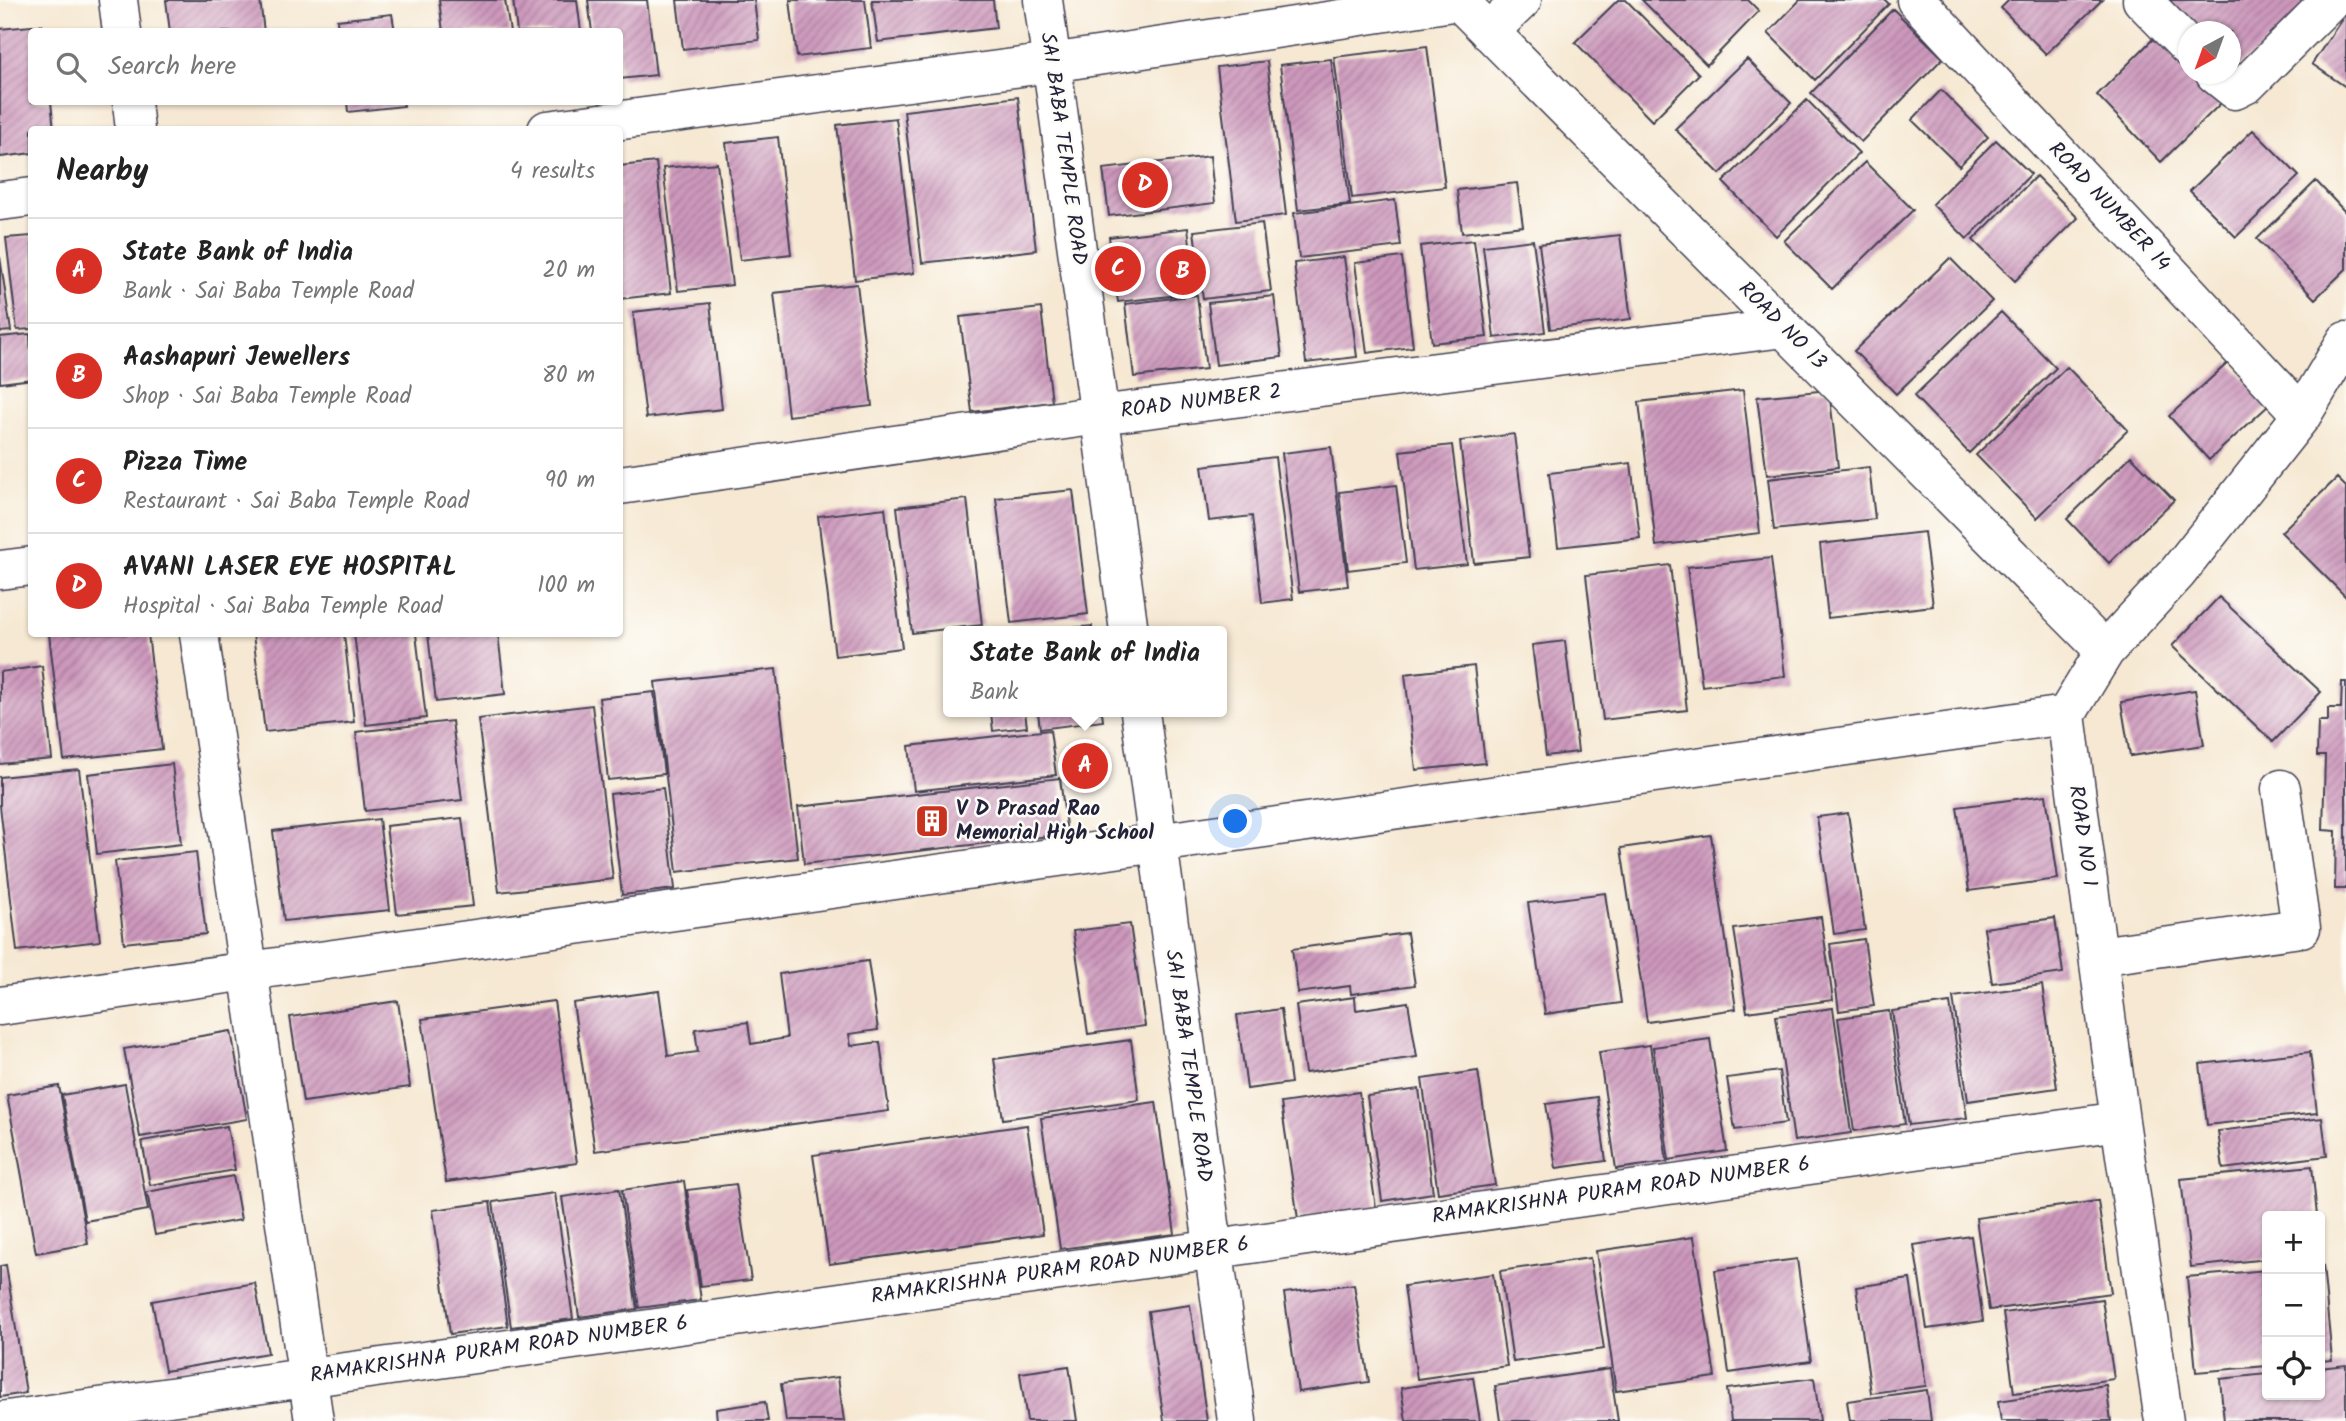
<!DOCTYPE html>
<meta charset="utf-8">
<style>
body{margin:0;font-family:Kalam,sans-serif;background:#f2f2f2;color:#222}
.controls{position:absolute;right:21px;bottom:21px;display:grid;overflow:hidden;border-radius:7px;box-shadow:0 2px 5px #0004}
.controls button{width:63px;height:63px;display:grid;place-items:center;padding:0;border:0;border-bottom:2px solid #e0e0e0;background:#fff;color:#222;font:35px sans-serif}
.compass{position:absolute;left:2178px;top:21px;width:63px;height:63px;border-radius:50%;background:#fff;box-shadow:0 2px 5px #0004;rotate:221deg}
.you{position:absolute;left:1236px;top:822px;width:24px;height:24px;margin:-18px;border:5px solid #fff;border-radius:50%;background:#1a73e8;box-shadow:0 0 0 10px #1a73e833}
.badge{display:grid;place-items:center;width:46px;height:46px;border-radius:50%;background:#d93025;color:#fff;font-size:23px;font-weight:700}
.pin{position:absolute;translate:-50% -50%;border:4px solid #fff;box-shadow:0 2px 7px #0006}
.popup{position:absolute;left:943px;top:626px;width:284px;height:91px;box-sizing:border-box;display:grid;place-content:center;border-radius:7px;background:#fff;filter:drop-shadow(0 2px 5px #0005);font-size:23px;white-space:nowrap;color:#767676}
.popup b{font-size:26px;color:#222}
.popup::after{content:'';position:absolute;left:50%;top:100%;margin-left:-14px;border:14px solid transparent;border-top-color:#fff}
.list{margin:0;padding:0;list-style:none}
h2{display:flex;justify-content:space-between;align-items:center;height:91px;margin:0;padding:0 28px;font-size:30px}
h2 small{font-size:23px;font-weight:400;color:#767676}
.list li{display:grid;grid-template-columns:46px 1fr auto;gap:21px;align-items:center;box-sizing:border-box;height:105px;padding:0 28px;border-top:2px solid #e0e0e0}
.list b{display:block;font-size:26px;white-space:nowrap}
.list p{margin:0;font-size:23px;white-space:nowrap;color:#767676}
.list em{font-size:23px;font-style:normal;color:#767676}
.icon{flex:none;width:38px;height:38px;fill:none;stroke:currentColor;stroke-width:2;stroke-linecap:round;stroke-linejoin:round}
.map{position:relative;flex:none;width:2346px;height:1421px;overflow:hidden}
.search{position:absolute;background:#fff;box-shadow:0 2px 5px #0004;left:28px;top:28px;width:595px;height:77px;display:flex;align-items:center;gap:18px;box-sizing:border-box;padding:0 24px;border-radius:7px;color:#767676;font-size:26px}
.panel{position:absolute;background:#fff;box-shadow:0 2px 5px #0004;left:28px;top:126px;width:595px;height:511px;border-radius:7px}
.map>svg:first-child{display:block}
.building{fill:url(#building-hatch)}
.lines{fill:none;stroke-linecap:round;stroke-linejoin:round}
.minor-casing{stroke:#424052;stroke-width:41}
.minor{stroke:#fff;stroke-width:38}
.labels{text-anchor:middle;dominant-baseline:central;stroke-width:5;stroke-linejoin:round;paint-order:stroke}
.street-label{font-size:21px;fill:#22223b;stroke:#fdfcf7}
.poi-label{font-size:21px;font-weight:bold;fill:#22223b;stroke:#fdfcf7;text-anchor:start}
</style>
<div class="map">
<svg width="2346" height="1421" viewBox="0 0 2346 1421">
<defs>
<pattern id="building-hatch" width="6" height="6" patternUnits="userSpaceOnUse" patternTransform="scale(1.75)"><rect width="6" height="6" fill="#cd98bc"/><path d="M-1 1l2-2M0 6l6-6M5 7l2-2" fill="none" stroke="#a67c9a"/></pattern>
</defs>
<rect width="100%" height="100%" fill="#fdfcf7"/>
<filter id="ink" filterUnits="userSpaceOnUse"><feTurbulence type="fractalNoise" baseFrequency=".0143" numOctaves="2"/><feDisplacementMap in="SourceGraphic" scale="14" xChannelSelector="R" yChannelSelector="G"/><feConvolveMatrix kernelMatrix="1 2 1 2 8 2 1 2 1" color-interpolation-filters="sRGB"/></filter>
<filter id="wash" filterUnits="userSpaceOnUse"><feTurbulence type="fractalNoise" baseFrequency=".00686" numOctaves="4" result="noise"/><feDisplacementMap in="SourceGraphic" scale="28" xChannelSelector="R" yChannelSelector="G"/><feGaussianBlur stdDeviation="1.57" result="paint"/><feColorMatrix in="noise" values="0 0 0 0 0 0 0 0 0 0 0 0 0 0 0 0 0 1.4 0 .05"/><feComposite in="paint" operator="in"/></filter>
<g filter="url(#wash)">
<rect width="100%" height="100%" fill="#f6e8d2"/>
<g id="blocks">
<!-- building -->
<path class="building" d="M166,0H260L264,32H170Z
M439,0H505L510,32H443Z
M513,0H577L581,32H517Z
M588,0H647L656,75L620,79V32H592Z
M677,0H754L759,40L683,49Z
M790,0H865L871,48L797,57Z
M872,0H993L996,28L878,42Z
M1618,0H1626L1699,74L1652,121L1575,42Z
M1642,0H1748L1759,11L1707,65Z
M1800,0H1885L1889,4L1815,80L1768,33Z
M2009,0H2102L2046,54L2001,8Z
M2149,0H2317L2230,74V32H2188Z
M1893,9L1943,58L1861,142L1811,93Z
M2346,13V87L2312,64Z
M392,14L395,32H338L337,20Z
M42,25L43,32H32V102H51L54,130H32V153L0,157V29Z
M2156,36L2188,69V74H2193L2222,102L2161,162L2097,95Z
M1427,46L1445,187L1352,198L1334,57Z
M1331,59L1350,204L1298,210L1280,65Z
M1747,59L1791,103L1720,174L1675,129Z
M1267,61L1286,215L1236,221L1217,67Z
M1941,90L1988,137L1959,166L1912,120Z
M1018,97L1036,250L922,263L904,111Z
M1807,100L1859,153L1776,236L1723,182Z
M347,102H403L404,106L348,112Z
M896,118L914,273L855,280L837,125Z
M2253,130L2299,176L2236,237L2190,191Z
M778,137L791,254L740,260L726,143Z
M1996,140L2031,174L1967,239L1932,204Z
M1210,156L1215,203L1109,216L1103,169Z
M656,162L671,293L620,299V166Z
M1865,162L1913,210L1832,289L1784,241Z
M717,163L732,285L678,291L663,168Z
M2036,176L2078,218L2015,281L1973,240Z
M2316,181L2346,213V269L2315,299L2257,239Z
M1517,183L1523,226L1462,233L1457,190Z
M1395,200L1401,246L1299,258L1294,213Z
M1262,223L1271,291L1203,299L1194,231Z
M1188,228L1196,293L1118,302L1109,237Z
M1620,235L1631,319L1550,329L1539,244Z
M32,236V329L17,330L6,238Z
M1474,240L1487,337L1432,343L1420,246Z
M1533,240L1545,332L1494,338L1483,246Z
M0,257L11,331L0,332Z
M1344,257L1357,357L1306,363L1294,263Z
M1402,257L1413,347L1367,353L1355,263Z
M1950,258L1992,301L1896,394L1854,351Z
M857,284L872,406L788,416L774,293Z
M1197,295L1206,369L1134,377L1125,304Z
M1274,296L1282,357L1216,365L1208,303Z
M710,303L722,409L646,418L633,312Z
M1041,308L1052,402L972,412L960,317Z
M2001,312L2056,368L1969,453L1914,396Z
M30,334L32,379L0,383V337Z
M2229,362L2269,405L2209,460L2169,416Z
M2067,367L2128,430L2037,518L1976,455Z
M1743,390L1760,533L1656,546L1639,402Z
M1829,390L1838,467L1767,475L1757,397Z
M1514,434L1529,557L1474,563L1460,441Z
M1452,445L1467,564L1414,570L1400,451Z
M1331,447L1348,586L1299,592L1282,453Z
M2131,456L2174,500L2109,563L2067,519Z
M1275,457L1293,599L1262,603L1252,516L1209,521L1202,466Z
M1631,463L1640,538L1558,547L1549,473Z
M1869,467L1875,519L1774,530L1768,479Z
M2337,478L2346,487V597L2281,532Z
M1396,485L1406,563L1348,570L1339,492Z
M1073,490L1088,614L1011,623L996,498Z
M967,499L982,625L912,633L897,507Z
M885,508L902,648L835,656L818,516Z
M1924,532L1933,606L1828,618L1820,544Z
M1771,558L1785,676L1702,686L1687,567Z
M1670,565L1687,710L1603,720L1586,575Z
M2219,597L2321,692L2273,742L2172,646Z
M1092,626V631H1059V629Z
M49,634H148L162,749L64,760Z
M253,634H344L354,722L265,732Z
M354,634H416L426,718L366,725Z
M428,634H498L505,694L436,702Z
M1565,641L1578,752L1546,756L1532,645Z
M42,666L52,759L0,764V672Z
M1474,666L1485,763L1416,770L1405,674Z
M776,669L798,858L677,872L655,682Z
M2342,682H2346V889H2335L2336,831L2323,830L2325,756H2317L2318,721H2328V708H2341Z
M2195,690L2204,745L2130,756L2121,702Z
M654,692L664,774L608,780L599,698Z
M592,705L613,879L499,892L478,719Z
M991,712H1025L1027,727L993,731Z
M1038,712H1102L1103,721L1040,729Z
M452,721L462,800L365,811L356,732Z
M1050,730L1056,775L914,791L909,746Z
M172,764L181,844L97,854L88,774Z
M79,769L100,941L17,951L0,806V777Z
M1060,778L1067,834L804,864L798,807Z
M663,788L675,889L622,895L610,794Z
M2046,795L2058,879L1969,891L1957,807Z
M1848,813L1865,930L1834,934L1817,817Z
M462,818L473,906L397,914L386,826Z
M379,819L390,910L284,921L273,831Z
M1711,835L1736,1009L1647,1022L1621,848Z
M196,852L206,934L124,943L115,861Z
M1605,893L1621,1003L1545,1014L1528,903Z
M1821,917L1833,1000L1747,1012L1734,929Z
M2055,918L2063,973L1992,983L1984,928Z
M1130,924L1145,1026L1088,1034L1073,931Z
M1407,933L1415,985L1351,994L1350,986L1298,993L1292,949Z
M1864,939L1874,1006L1839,1011L1830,944Z
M868,961L878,1030L849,1034L851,1046L880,1042L889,1111L595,1151L573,1003L659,991L668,1056L698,1052L695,1029L748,1022L751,1044L787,1038L779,974Z
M2042,985L2057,1088L1968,1101L1953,997Z
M1355,997L1356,1010L1408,1002L1417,1057L1305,1073L1296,1005Z
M398,1001L410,1087L303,1102L290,1017Z
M554,1001L577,1163L446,1182L422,1019Z
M1950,1003L1967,1118L1909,1125L1892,1011Z
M1833,1008L1851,1133L1794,1141L1776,1016Z
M1281,1009L1291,1083L1247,1089L1237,1015Z
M1889,1011L1905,1124L1854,1131L1838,1018Z
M231,1031L247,1119L140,1137L124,1049Z
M1710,1039L1727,1151L1669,1160L1653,1047Z
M1131,1040L1139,1100L1003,1119L994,1059Z
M1650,1045L1667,1162L1616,1169L1599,1052Z
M2310,1052L2317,1113L2207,1125L2200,1064Z
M1478,1071L1495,1185L1438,1193L1422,1079Z
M1779,1071L1786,1123L1735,1130L1727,1078Z
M125,1084L148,1210L85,1221L62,1095Z
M59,1086L88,1244L36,1253L7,1095Z
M1419,1089L1433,1193L1382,1201L1367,1096Z
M1359,1092L1376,1208L1298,1219L1281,1103Z
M1597,1097L1606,1161L1556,1168L1546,1104Z
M1156,1102L1175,1234L1060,1249L1041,1118Z
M2322,1118L2327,1156L2223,1169L2218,1131Z
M1027,1125L1043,1234L829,1264L813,1155Z
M227,1126L235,1170L150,1185L142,1141Z
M2312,1166L2317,1216H2267V1259L2191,1267L2181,1179Z
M233,1176L241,1220L155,1235L147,1192Z
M684,1181L701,1300L639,1308L622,1190Z
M736,1184L751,1280L701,1286L687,1190Z
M619,1189L637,1309L579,1317L562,1197Z
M555,1193L573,1319L511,1327L493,1202Z
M2098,1201L2111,1293L1989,1310L1976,1218Z
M490,1202L508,1326L450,1334L433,1210Z
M1971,1236L1983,1321L1927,1329L1914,1245Z
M1694,1237L1715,1377L1616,1391L1596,1251Z
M1590,1258L1604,1349L1513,1362L1500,1271Z
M1797,1259L1811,1361L1729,1373L1715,1270Z
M6,1265L26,1393L0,1397V1266Z
M2320,1265H2323L2332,1360L2320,1361Z
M2267,1270V1366L2196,1372L2187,1277Z
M1493,1274L1507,1366L1417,1379L1404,1286Z
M1910,1279L1926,1386L1871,1393L1856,1287Z
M255,1283L268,1353L165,1371L152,1301Z
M1354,1284L1369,1382L1298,1392L1284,1293Z
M2102,1299L2114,1379L2014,1393L2003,1313Z
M1190,1305L1207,1421H1164L1148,1311Z
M2346,1365V1421H2224L2220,1379L2267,1374V1395H2320V1368Z
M1069,1366L1077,1421H1027L1020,1373Z
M1610,1369L1618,1421H1500L1495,1386Z
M838,1377L844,1421H786L781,1384Z
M1473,1377L1480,1421H1406L1401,1388Z
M1814,1378L1820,1421H1731L1727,1389Z
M2106,1385L2111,1421H2001L1998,1401Z
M1927,1390L1931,1421H1850L1847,1401Z
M765,1402L768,1421H717L716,1409Z"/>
</g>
</g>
<g filter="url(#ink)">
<use href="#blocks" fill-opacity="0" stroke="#424052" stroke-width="2"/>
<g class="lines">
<!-- minor casing -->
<g class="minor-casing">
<path id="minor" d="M118,0L122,32
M1043,0L1129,631
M1458,0L2105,651
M1916,0L2302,415
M2142,0L2188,47
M1489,32L1522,0
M2215,74L2235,90L2247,84L2331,0
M132,102L135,130
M547,130L1051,63L1459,1
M0,201L32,197
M620,485L1099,415L1784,328
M0,570L32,566
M199,634L314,1421
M1140,712L1237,1421
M2098,956L2301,928L2281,789
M0,1006L2066,715
M0,1421L2120,1121
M2164,1421L2120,1121L2066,715L2105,651L2178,572L2302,415L2346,341"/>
</g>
<!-- minor -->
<use href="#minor" class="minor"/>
</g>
</g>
<!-- icons -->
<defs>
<g id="building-square" transform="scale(1.75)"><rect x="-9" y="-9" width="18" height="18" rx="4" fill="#c8321e" stroke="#fdfcf7"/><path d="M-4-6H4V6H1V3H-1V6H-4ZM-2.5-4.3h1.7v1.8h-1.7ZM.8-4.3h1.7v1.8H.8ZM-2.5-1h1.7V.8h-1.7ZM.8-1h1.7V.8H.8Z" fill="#fff"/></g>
</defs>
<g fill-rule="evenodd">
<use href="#building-square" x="932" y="821"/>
</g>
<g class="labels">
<!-- street labels -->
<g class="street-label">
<text transform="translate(1063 149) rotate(82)">SAI BABA TEMPLE ROAD</text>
<text transform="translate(2109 207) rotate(47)">ROAD NUMBER 14</text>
<text transform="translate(1782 326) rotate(45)">ROAD NO 13</text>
<text transform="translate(1201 402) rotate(-7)">ROAD NUMBER 2</text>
<text transform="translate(2082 836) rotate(82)">ROAD NO 1</text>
<text transform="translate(1188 1066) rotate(82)">SAI BABA TEMPLE ROAD</text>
<text transform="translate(1621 1191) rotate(-8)">RAMAKRISHNA PURAM ROAD NUMBER 6</text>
<text transform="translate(1060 1271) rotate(-8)">RAMAKRISHNA PURAM ROAD NUMBER 6</text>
<text transform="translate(499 1350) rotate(-8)">RAMAKRISHNA PURAM ROAD NUMBER 6</text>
</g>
<!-- poi labels -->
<g class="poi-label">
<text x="956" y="809">V D Prasad Rao<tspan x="956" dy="24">Memorial High School</tspan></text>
</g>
</g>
</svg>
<div class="controls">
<button>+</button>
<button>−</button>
<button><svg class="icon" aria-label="locate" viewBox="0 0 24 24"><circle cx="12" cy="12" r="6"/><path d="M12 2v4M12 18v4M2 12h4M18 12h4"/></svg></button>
</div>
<svg class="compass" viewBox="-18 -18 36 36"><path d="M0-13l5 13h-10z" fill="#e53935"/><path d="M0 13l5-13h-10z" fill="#767676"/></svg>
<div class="you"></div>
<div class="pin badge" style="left:1085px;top:766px">A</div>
<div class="popup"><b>State Bank of India</b>Bank</div>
<div class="pin badge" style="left:1183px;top:272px">B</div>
<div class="pin badge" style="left:1118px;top:269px">C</div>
<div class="pin badge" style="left:1145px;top:185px">D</div>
<div class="search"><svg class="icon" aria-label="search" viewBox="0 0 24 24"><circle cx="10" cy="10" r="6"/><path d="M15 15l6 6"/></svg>Search here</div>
<section class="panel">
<h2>Nearby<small>4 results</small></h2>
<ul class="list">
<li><span class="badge">A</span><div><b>State Bank of India</b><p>Bank · Sai Baba Temple Road</p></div><em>20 m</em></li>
<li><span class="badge">B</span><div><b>Aashapuri Jewellers</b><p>Shop · Sai Baba Temple Road</p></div><em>80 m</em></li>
<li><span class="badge">C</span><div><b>Pizza Time</b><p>Restaurant · Sai Baba Temple Road</p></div><em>90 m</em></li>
<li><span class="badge">D</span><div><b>AVANI LASER EYE HOSPITAL</b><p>Hospital · Sai Baba Temple Road</p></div><em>100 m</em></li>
</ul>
</section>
</div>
